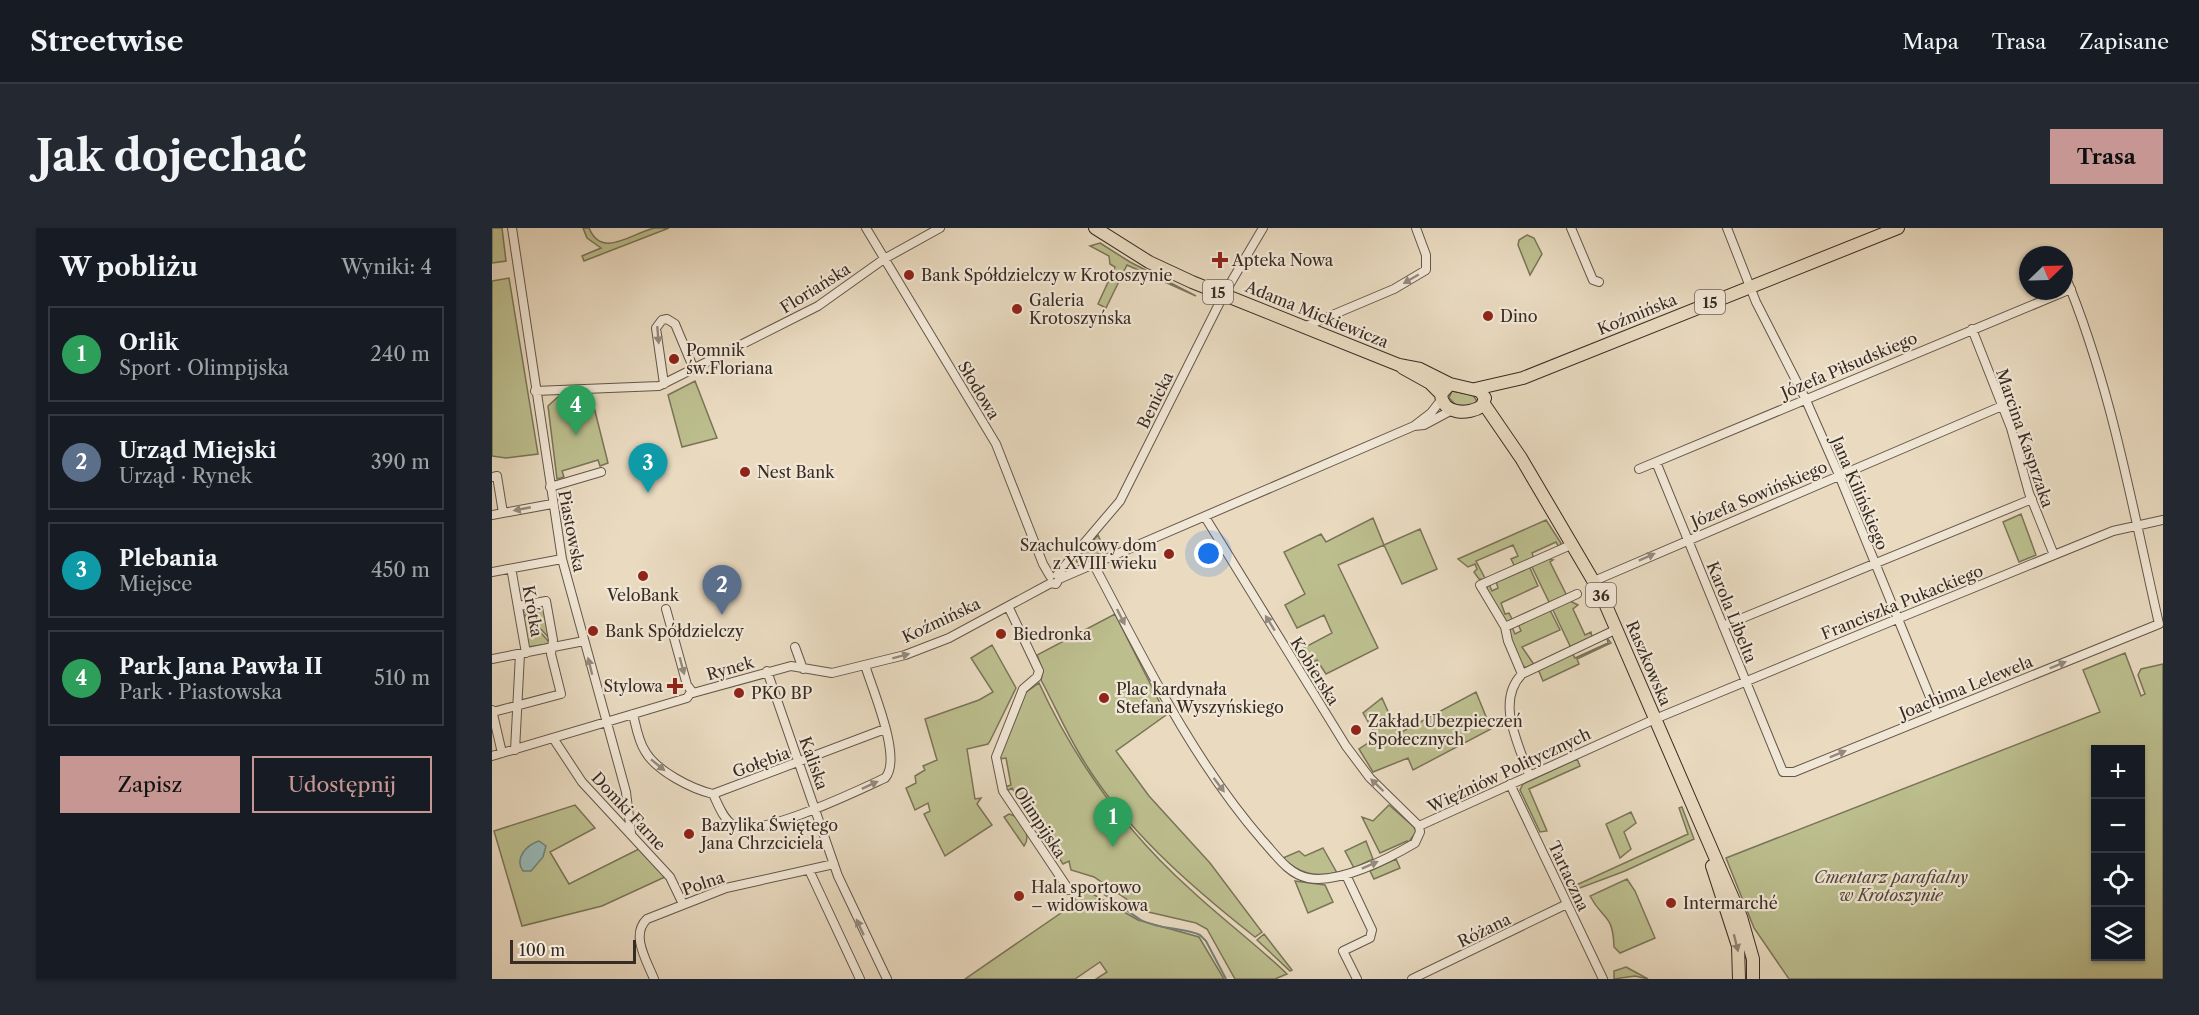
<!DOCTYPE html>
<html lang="pl">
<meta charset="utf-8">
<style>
body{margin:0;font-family:"Libre Caslon Text",serif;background:#242831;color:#f1f3f6}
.controls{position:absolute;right:18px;bottom:18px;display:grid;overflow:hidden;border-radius:0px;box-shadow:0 2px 4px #0004}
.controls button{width:54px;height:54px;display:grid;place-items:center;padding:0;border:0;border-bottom:2px solid #363941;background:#171b24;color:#f1f3f6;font:30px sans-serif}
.compass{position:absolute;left:1527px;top:18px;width:54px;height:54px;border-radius:50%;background:#171b24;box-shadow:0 2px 4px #0004;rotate:67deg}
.scale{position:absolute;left:18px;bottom:15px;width:126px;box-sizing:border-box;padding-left:6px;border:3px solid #382b23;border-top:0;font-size:16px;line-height:21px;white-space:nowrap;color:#382b23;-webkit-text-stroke:4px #f1e7d6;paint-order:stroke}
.you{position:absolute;left:717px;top:326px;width:21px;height:21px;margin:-15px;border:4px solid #fff;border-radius:50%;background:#1a73e8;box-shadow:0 0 0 9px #1a73e833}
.badge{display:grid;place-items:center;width:39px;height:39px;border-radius:50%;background:#c59692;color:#fff;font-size:20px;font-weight:700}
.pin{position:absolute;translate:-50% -50px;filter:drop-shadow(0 2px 3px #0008)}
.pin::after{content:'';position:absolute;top:32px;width:21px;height:18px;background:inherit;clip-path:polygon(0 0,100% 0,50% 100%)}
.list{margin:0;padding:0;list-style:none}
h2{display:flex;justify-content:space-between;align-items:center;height:78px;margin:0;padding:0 24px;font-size:26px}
h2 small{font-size:20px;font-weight:400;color:#9ea1a6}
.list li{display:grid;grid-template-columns:39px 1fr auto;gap:18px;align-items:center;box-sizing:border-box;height:96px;margin:0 12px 12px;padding:0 12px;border:2px solid #363941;border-radius:0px}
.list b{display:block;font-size:22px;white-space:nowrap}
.list p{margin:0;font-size:20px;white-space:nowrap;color:#9ea1a6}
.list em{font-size:20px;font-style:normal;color:#9ea1a6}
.actions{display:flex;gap:12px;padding:18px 24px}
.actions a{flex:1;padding:14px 0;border:2px solid #c59692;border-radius:0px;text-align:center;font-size:21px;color:#c59692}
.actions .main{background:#c59692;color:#111}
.icon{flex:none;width:33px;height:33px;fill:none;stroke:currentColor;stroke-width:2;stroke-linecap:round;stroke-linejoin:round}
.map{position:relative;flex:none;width:1671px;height:751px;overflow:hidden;border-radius:0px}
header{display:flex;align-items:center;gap:36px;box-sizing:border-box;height:84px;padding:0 30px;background:#171b24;border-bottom:2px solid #363941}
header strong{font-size:28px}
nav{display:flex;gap:33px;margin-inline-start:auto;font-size:21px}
.intro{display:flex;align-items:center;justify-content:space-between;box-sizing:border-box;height:144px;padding:0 36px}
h1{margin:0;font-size:42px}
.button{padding:15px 27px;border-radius:0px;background:#c59692;color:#111;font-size:21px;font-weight:700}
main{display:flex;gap:36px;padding:0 36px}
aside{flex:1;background:#171b24;border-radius:0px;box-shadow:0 2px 4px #0004}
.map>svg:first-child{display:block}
.green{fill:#bcbe8e;stroke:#7a7458;stroke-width:1.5;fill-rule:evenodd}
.water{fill:#98bab8;stroke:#72817c;stroke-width:1.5}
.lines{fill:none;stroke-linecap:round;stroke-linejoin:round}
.stream{stroke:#72817c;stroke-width:2}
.street-casing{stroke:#64574a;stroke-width:10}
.primary-casing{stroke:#382b23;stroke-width:14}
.street{stroke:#f1e7d6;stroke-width:8}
.primary{stroke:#e9dac0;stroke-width:12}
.oneway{fill:#94897c}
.oneway2{fill:#908272}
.poi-dot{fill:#8f2418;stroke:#f1e7d6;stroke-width:2}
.labels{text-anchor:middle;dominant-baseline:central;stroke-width:4.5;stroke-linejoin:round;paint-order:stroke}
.shield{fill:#f1e7d6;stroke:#706359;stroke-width:1.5}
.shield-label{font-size:15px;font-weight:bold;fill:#382b23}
.poi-label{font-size:16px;fill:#382b23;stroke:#f1e7d6;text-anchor:start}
.street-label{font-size:16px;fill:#382b23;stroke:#f1e7d6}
.park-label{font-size:16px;font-style:italic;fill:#524838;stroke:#f1e7d6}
</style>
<header>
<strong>Streetwise</strong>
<nav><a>Mapa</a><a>Trasa</a><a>Zapisane</a></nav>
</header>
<div class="intro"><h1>Jak dojechać</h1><a class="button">Trasa</a></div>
<main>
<aside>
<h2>W pobliżu<small>Wyniki: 4</small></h2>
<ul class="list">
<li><span class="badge" style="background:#2e9e5b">1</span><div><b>Orlik</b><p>Sport · Olimpijska</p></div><em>240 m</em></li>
<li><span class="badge" style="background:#5c6f8a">2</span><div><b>Urząd Miejski</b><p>Urząd · Rynek</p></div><em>390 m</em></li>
<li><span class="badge" style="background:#0f9aa8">3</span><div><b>Plebania</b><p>Miejsce</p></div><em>450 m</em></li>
<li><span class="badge" style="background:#2e9e5b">4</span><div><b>Park Jana Pawła II</b><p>Park · Piastowska</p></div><em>510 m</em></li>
</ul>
<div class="actions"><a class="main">Zapisz</a><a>Udostępnij</a></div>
</aside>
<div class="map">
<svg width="1671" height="751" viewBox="0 0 1671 751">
<rect width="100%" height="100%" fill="#e9dac0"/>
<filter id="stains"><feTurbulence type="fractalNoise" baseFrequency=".00333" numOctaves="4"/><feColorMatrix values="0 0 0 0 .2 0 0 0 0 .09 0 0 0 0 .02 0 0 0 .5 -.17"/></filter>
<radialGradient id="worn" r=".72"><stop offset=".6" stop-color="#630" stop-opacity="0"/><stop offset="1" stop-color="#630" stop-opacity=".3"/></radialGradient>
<!-- green -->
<path class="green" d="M0,0H10L14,33L0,35Z
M91,0H97C110,32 141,4 163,0C167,0 172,0 177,0L92,33L90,28L109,20L95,10Z
M1035,7L1042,10L1050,26L1038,47L1026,17L1027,12Z
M608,15L638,34L704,68L635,37L614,80L606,76L623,39L618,36L617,28L598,18Z
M17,50L46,226L14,230L0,228V53Z
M203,153L225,210L190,219L176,167Z
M960,163L981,167L986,175L977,178L964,177L957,170Z
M99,167L116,235L108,238L106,232L70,243L72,249L65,251L56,178L67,168Z
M1529,286L1544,327L1527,334L1511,294Z
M881,290L892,317L928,301L945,341L910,356L892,317L846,337L886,420L834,446L825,432L813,439L804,424L840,405L832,387L805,400L793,377L813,366L792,324L829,306L834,314Z
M1054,292L1069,315L1067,320L1064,314L1040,325L1042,331L1023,339L1019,331L1026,328L1021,317L984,333L994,352L987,351L982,344L985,341L983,336L976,339L966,331Z
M606,307L613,323L585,334L584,332Z
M1055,331L1061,332L1058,334L1075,368L1058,376L1039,337Z
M1037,338L1046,358L1009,375L1013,386L1017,385L1021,393L1013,394L993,363L997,356L1000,363L1006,360L1004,353Z
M1078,373L1086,377L1081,381L1093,407L1099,404L1100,409L1079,420L1060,380Z
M51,377L59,412L31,382Z
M1058,382L1068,402L1030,419L1043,438L1034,440C1023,433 1020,415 1017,403L1020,399L1023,406L1029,403L1026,396Z
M31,385L58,415L57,416L36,419Z
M623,386L674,487L624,523L657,568L718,635L770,704L763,709C697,657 630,599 587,525C573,502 562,476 549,452L551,443L545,427Z
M1115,410L1119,415L1085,431L1087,436L1051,453L1046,441L1080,425L1083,430L1116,415Z
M500,417L524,460L498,513L496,516L475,521L483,571L489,570L485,576L500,597L453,628L432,586L438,583L436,575L423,582L414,560L424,555L423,548L433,542L431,538L445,532L433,491L487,472L501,464L479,430Z
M1633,425L1649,468L1653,466L1646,447L1649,441L1671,436V751H1297L1262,700L1234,630L1608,484L1591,442ZM1604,522H1648V728H1604Z
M547,455C584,535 633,603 699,662C730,691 764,716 795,746L783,751H743L715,701L704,695L652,683L602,649L579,642L577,633L571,636L520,560L515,563L513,559L519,557L514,530L507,531L533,465Z
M984,464L999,501L921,542L916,530L881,544L867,521L885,509L871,485L890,470L906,506Z
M1085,531L1088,538L1037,561L1055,603L1048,604L1028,562L1031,556Z
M83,577L103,600L58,624L77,656L147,621L173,649L110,678L30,698L2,603Z
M897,577L922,599L924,604L916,615L915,613L888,625L870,589L881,593Z
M1190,579L1202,611L1133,643L1080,663V659L1196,606L1187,580Z
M1139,584L1144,595L1132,604L1139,621L1128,630L1114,596Z
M517,586C529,588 540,608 532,618L512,589Z
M874,613L881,631L862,640L853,623Z
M831,620L845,645C822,649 808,646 791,630L807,623L813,628Z
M904,631L908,640L882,651L878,643Z
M1135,651L1143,663L1163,710L1128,725L1122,719C1121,685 1111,693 1098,668Z
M803,653L833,657L841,674L816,685Z
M592,661L646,692L707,709L732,751H604L615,744L608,734L583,751H473L582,676L581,674Z
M772,706L800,742L798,743L765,712Z
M1134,739L1156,751L1143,748L1122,751V743Z"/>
<!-- water -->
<path class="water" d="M47,613L54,618L51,629L39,643H31C22,631 34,617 47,613Z"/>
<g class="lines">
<!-- stream -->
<path class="stream" d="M598,659C617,666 632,682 649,692C667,702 690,699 708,707L714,713L734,751"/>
<!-- street casing -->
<g class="street-casing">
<path id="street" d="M20,0L70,331L134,564L139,605
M374,0L504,216L551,336L558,348
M1079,0L1101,52L1107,54
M1235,0L1264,74L1313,170L1347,247L1445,486
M812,99L902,61L934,42V27L924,0
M1480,101L1519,200L1537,265L1562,327
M172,156L164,100L170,92L175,91L183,96L201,139
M43,163L167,158L326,78L392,31L448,0
M922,198L932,197L960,182
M1164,234L1291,544H1302L1667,396C1640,278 1619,157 1572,45
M1147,241L1579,61
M0,249L5,248L11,285
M58,259L109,244
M0,287L60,276
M713,289L854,518L878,550L927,598
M602,337C653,433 699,530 771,613C784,627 796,646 816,650C847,656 896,631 923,615L928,604L927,598
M0,344L70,331
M20,345L34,425
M565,347L628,273L732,66L771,0
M1102,353L1510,178
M516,378L547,443L545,449L531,461L504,529L511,563L577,662
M174,381L195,457L201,465L299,438L340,445L413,427L457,410L559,355L564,356L567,351L922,198L939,185L949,172
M1231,398L1540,271
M1013,399L1085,366
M303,419L311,441
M0,431L92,413
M275,443L346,648L395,751
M1030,446L1125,401
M0,482L10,525
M1,484L69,466L59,426L61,412L54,373L26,378
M141,486C144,498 146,512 153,523C164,543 200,561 221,566
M61,510L90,554L178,649L191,676
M23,522L28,426
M0,528L195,470L199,464
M1037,547C1027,516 1003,474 1030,446L1016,413L1013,399L988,357L1081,316
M1018,556L1111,751
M221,566C226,576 231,591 241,597C265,612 367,562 393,550C411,531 380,461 373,437
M221,566L393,501
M927,598L1163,491L1405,391L1621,303L1671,292
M317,642L368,751
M854,647L880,702L878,710L851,723L865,751
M162,751C155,733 138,707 155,691L234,660L342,636
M920,751L1075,676"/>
</g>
<!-- primary casing -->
<g class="primary-casing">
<path id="primary" d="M603,0L657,34L700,54L907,137L928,141L958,156L988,163L993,170L990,178C977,187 950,187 949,166L958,156
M911,140L938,155L949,166
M983,161L1031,150L1406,0
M992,176L1029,230L1109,366L1249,689L1261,731V751
M1220,638L1246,718L1247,751"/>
</g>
<!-- street -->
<use href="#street" class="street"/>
<!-- primary -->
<use href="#primary" class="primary"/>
</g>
<!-- one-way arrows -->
<defs><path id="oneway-solid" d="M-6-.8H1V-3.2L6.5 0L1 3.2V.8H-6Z" transform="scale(1.5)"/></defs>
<g class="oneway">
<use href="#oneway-solid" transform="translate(919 51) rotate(150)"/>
<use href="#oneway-solid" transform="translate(166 107) rotate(85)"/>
<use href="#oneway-solid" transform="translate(30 281) rotate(169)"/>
<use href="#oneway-solid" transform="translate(1155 329) rotate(-24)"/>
<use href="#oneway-solid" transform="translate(629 389) rotate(63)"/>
<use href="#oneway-solid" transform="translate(778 395) rotate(-122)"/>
<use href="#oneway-solid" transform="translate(409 428) rotate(-15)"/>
<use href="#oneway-solid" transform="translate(1566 437) rotate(-22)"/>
<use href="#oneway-solid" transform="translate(98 438) rotate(-104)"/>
<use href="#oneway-solid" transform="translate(190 438) rotate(75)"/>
<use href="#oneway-solid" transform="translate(1346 526) rotate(-22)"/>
<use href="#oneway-solid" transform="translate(166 537) rotate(39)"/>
<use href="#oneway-solid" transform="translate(378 557) rotate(-25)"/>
<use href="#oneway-solid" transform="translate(727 557) rotate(53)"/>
<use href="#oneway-solid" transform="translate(885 557) rotate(-136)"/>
<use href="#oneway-solid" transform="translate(878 637) rotate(-24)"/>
<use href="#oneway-solid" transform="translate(368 699) rotate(-115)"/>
</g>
<use class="oneway2" href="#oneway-solid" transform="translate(1244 715) rotate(76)"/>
<!-- markers -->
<g class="poi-dot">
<path d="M725 23h6v6h6v6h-6v6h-6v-6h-6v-6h6z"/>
<circle cx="417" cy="47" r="6"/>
<circle cx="525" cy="81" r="6"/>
<circle cx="996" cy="88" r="6"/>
<circle cx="182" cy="131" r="6"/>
<circle cx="253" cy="244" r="6"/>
<circle cx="677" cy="326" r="6"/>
<circle cx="151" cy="348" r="6"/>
<circle cx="101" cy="403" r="6"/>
<circle cx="509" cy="406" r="6"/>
<path d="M180 449h6v6h6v6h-6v6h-6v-6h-6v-6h6z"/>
<circle cx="247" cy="465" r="6"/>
<circle cx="612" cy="470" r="6"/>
<circle cx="864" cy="502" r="6"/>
<circle cx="197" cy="606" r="6"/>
<circle cx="527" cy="668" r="6"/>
<circle cx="1179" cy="675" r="6"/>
</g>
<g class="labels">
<!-- shield labels -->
<g class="shield">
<rect x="711" y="52" width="30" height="24" rx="4.5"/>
<rect x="1203" y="62" width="30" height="24" rx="4.5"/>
<rect x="1094" y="355" width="30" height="24" rx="4.5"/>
</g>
<g class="shield-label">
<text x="726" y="64">15</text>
<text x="1218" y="74">15</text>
<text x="1109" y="367">36</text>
</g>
<!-- poi labels -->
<g class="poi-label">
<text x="740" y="32">Apteka Nowa</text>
<text x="429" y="47">Bank Spółdzielczy w Krotoszynie</text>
<text x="537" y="72">Galeria<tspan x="537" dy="18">Krotoszyńska</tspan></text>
<text x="1008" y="88">Dino</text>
<text x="194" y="122">Pomnik<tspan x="194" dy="18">św.Floriana</tspan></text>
<text x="265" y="244">Nest Bank</text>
<text x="665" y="317" text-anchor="end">Szachulcowy dom<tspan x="665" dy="18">z XVIII wieku</tspan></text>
<text x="151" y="367" text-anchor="middle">VeloBank</text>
<text x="113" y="403">Bank Spółdzielczy</text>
<text x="521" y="406">Biedronka</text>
<text x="171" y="458" text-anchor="end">Stylowa</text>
<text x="624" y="461">Plac kardynała<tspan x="624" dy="18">Stefana Wyszyńskiego</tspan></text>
<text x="259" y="465">PKO BP</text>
<text x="876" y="493">Zakład Ubezpieczeń<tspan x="876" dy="18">Społecznych</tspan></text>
<text x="209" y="597">Bazylika Świętego<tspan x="209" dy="18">Jana Chrzciciela</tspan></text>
<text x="539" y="659">Hala sportowo<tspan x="539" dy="18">– widowiskowa</tspan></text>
<text x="1191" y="675">Intermarché</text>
</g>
<!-- street labels -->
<g class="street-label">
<text transform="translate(323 60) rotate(-32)">Floriańska</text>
<text transform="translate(825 86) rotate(22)">Adama Mickiewicza</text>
<text transform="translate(1145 86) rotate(-22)">Koźmińska</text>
<text transform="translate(1357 137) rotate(-23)">Józefa Piłsudskiego</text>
<text transform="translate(487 162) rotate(59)">Słodowa</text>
<text transform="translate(663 172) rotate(-64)">Benicka</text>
<text transform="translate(1533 210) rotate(71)">Marcina Kasprzaka</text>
<text transform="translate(1368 265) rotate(67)">Jana Kilińskiego</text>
<text transform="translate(1267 266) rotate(-23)">Józefa Sowińskiego</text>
<text transform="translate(80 303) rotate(79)">Piastowska</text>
<text transform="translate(1410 374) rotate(-22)">Franciszka Pukackiego</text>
<text transform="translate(41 383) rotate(80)">Krótka</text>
<text transform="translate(1240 384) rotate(68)">Karola Libelta</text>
<text transform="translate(449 392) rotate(-25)">Koźmińska</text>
<text transform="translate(1157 435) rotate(67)">Raszkowska</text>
<text transform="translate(238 440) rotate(-16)">Rynek</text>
<text transform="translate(823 443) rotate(58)">Kobierska</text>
<text transform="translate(1474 459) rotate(-22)">Joachima Lelewela</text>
<text transform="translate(269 534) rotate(-20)">Gołębia</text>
<text transform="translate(322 535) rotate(70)">Kaliska</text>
<text transform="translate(1017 542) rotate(-25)">Więźniów Politycznych</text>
<text transform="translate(137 583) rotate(47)">Domki Farne</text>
<text transform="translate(548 594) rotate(57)">Olimpijska</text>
<text transform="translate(1077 648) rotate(65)">Tartaczna</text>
<text transform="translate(211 655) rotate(-19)">Polna</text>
<text transform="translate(992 702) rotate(-26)">Różana</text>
</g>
<!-- park labels -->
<g class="park-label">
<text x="1399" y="649">Cmentarz parafialny<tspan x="1399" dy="18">w Krotoszynie</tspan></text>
</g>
</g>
<rect width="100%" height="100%" filter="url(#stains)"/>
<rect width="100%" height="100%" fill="url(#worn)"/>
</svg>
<div class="controls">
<button>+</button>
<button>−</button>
<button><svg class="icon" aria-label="locate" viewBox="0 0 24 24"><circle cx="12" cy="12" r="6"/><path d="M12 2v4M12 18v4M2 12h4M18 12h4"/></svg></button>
<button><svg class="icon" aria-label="layers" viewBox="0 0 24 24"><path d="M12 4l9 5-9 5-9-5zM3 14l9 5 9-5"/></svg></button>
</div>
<svg class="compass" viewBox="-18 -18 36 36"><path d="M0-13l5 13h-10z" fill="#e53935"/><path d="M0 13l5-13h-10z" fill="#9ea1a6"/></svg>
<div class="scale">100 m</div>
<div class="you"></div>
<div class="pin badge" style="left:621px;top:619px;background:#2e9e5b">1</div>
<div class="pin badge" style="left:230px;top:387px;background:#5c6f8a">2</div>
<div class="pin badge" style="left:156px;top:265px;background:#0f9aa8">3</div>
<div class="pin badge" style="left:84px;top:207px;background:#2e9e5b">4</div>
</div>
</main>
